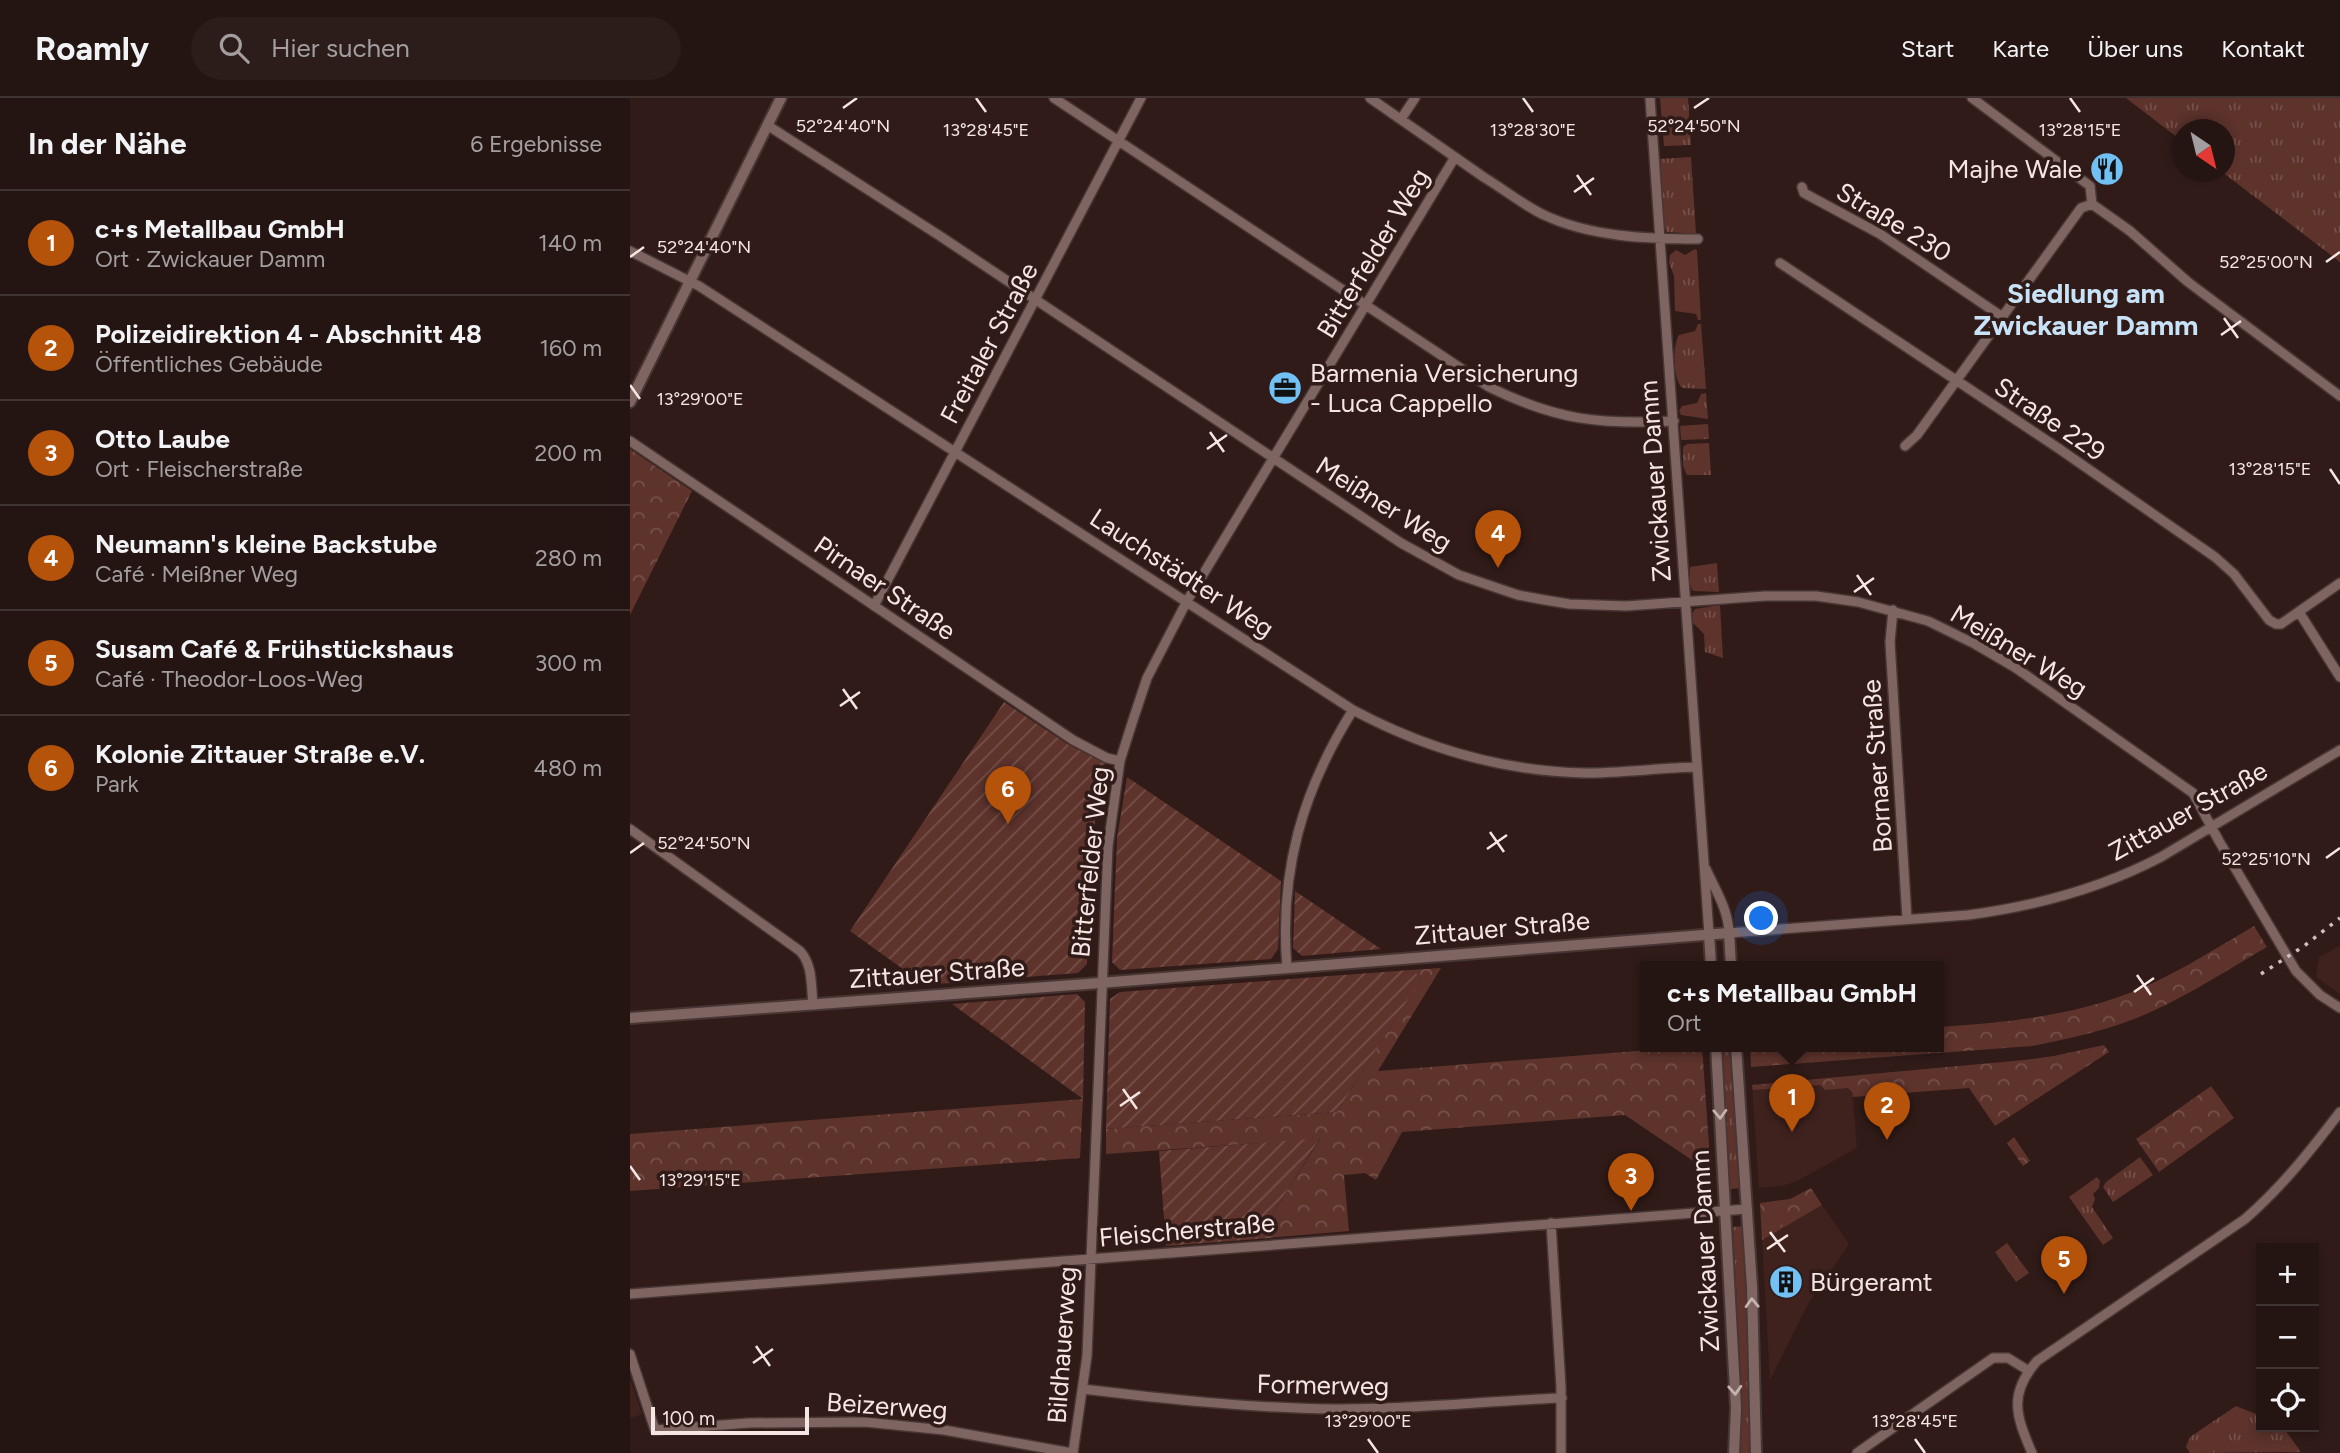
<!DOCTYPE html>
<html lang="de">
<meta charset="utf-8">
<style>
body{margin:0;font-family:Figtree,sans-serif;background:#2c1d1b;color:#f1f3f6}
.controls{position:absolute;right:21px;bottom:21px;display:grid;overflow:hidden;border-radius:0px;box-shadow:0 4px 10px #0003}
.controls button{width:63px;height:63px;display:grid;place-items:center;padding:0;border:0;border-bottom:2px solid #413332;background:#241412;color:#f1f3f6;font:35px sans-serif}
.compass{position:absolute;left:1542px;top:21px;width:63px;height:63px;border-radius:50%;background:#241412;box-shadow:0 4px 10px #0003;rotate:145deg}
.scale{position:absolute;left:21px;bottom:18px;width:158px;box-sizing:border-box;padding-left:7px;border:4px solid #f5e6e3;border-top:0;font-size:19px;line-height:24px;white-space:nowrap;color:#f5e6e3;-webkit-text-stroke:5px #301b18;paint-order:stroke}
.you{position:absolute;left:1132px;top:821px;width:24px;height:24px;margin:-18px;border:5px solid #fff;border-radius:50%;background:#1a73e8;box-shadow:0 0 0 10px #1a73e833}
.badge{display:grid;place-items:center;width:46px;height:46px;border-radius:50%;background:#b45309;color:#fff;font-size:23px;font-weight:700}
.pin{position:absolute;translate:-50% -58px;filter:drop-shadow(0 2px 4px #0008)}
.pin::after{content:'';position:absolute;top:37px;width:24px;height:21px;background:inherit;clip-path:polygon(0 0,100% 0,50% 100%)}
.popup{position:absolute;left:1010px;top:863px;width:304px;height:91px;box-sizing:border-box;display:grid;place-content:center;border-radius:0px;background:#241412;filter:drop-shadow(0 2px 5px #0005);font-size:23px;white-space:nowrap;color:#a39e9f}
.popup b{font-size:26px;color:#f1f3f6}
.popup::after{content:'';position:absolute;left:50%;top:100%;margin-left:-14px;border:14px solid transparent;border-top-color:#241412}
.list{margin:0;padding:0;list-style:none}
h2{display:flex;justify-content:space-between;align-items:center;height:91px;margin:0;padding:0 28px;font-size:30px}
h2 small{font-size:23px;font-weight:400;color:#a39e9f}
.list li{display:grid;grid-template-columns:46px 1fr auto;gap:21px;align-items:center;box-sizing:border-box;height:105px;padding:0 28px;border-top:2px solid #413332}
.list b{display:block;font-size:26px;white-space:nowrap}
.list p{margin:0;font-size:23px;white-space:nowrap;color:#a39e9f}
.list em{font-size:23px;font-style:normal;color:#a39e9f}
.icon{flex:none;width:38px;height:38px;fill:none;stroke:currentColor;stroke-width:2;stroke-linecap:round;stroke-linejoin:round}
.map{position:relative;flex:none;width:1710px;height:1355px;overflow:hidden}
header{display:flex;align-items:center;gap:42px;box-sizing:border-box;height:98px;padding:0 35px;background:#241412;border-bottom:2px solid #413332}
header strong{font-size:33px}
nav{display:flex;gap:38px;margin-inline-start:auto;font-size:24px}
.search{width:490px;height:63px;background:#2c1d1b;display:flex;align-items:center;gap:18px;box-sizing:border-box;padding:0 24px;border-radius:38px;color:#a39e9f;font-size:26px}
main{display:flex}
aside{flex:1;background:#241412}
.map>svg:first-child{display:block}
.built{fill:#3f221e}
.grass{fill:url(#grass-tufts)}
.forest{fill:url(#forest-crowns)}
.garden{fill:url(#garden-furrows)}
.pitch{fill:#5d332c}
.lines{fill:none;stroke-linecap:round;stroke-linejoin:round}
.minor-casing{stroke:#483635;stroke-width:12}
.tertiary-casing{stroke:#483635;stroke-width:14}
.minor{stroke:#7f6561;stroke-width:9}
.tertiary{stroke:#7f6561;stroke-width:10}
.rail{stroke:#d0bfbc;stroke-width:3.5;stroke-dasharray:3.5 7;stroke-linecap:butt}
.oneway{stroke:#c6b2af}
.ticks{fill:none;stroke:#f5e6e3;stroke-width:2.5}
.labels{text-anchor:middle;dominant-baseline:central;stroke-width:7;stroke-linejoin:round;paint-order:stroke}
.poi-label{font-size:26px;fill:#f5e6e3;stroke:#301b18;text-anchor:start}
.street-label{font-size:26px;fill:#f5e6e3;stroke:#301b18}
.neighbourhood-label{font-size:28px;font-weight:bold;fill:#c8e3f7;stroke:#301b18}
.ticks-label{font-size:18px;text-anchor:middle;fill:#f5e6e3;stroke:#301b18;stroke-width:7;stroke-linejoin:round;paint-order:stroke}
</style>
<header>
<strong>Roamly</strong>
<div class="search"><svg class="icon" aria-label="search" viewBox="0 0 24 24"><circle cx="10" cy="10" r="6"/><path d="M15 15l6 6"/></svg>Hier suchen</div>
<nav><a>Start</a><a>Karte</a><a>Über uns</a><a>Kontakt</a></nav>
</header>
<main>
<aside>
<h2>In der Nähe<small>6 Ergebnisse</small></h2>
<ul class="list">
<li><span class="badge">1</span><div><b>c+s Metallbau GmbH</b><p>Ort · Zwickauer Damm</p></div><em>140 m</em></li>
<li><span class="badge">2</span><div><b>Polizeidirektion 4 - Abschnitt 48</b><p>Öffentliches Gebäude</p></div><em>160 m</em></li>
<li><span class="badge">3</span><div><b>Otto Laube</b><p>Ort · Fleischerstraße</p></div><em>200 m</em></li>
<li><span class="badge">4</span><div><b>Neumann's kleine Backstube</b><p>Café · Meißner Weg</p></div><em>280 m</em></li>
<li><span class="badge">5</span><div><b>Susam Café &amp; Frühstückshaus</b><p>Café · Theodor-Loos-Weg</p></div><em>300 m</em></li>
<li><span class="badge">6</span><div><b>Kolonie Zittauer Straße e.V.</b><p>Park</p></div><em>480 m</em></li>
</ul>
</aside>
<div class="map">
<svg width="1710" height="1355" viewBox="0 0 1710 1355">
<defs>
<pattern id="grass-tufts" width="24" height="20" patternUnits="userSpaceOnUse" patternTransform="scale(1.75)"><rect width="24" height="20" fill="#5d332c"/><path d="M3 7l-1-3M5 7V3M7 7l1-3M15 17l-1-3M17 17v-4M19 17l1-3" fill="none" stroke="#75514a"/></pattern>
<pattern id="forest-crowns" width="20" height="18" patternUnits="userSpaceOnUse" patternTransform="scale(1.75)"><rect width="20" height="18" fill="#5d332c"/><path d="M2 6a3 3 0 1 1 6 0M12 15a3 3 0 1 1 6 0" fill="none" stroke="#75514a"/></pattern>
<pattern id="garden-furrows" width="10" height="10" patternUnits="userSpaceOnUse" patternTransform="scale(1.75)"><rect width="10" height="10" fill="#5d332c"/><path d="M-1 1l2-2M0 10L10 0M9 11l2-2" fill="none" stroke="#75514a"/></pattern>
</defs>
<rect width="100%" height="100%" fill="#301b18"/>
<!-- built -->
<path class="built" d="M1710,848V896L1686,879L1689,859Z
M1221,979L1227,1050L1167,1083L1152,1088L1129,1090L1122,987Z
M1192,1107L1219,1146L1178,1206L1140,1282L1132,1142Z
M0,1281L12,1316L2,1320L0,1319Z"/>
<!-- grass -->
<path class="grass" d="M1030,0H1058L1061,47L1034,48Z
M1496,0H1710V164L1592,74H1594V32H1552V43Z
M1061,59L1066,136L1037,134L1032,125L1029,61Z
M1065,151L1067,152L1071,222H1068L1066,216L1045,213L1044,178L1039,165L1040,157L1046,152L1055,157Z
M1068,226H1071L1076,291L1052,290C1043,281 1042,248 1049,237L1065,233Z
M1076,295L1078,321L1051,317L1049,313L1052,308L1067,305L1071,296Z
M1078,326L1079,341L1051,342L1050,328Z
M1079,345L1081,377H1057L1053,368V349L1057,346Z
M1087,465L1089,494L1063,493L1060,488V469Z
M1090,507L1093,560L1075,554L1074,536L1061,523V517L1065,511Z
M1091,948H1102L1111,1090L1100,1091Z
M1510,1059L1523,1077L1483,1104L1473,1089L1476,1084Z
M1467,1079L1470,1083L1469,1090L1463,1096L1465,1101L1462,1109L1483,1140L1473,1147L1439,1099Z
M1113,1128L1120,1229L1121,1355H1110L1108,1228L1103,1129Z
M1606,1308L1631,1318V1329H1653L1671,1354L1560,1355L1556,1349L1560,1339Z"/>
<!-- forest -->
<path class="forest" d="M0,351L62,393L0,517Z
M1624,828L1637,849C1599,871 1562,895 1523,913C1484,931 1443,940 1402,948L1121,969L1120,948H1309V929C1379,924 1446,918 1512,890C1551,873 1588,849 1624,828Z
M811,870L748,973L1072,948L1081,1075L995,1017L772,1034L746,1082L735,1075L714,1077L719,1133L627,1141L690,1041L476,1056V1031L707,1014L791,880L780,872Z
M1474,947L1479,954L1365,1028L1339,990L1223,999L1222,994L1218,990L1195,992L1190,987L1123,992L1122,987L1394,962L1424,958Z
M1581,988L1604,1020L1529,1074L1506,1041Z
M453,1001L450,1060L0,1093V1036Z
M1384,1039L1400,1063L1393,1068L1377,1045Z
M1181,1090L1192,1107L1132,1142L1130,1105L1160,1101Z
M1377,1145L1399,1175L1386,1184L1365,1154Z"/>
<!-- garden -->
<path class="garden" d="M374,604L439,647L475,665C460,732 459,798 457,866L448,875L295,887L220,833Z
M497,679L651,783L648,851L641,861L490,872L482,864L487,740Z
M665,793L751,851L672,858L663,850Z
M780,872L792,879L707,1014L476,1031L480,901L490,894Z
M447,896L455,904L453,1001L322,906Z
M690,1040L627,1141L536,1148L529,1053Z"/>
<!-- pitch -->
<path class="pitch" d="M1151,1108L1160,1121L1143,1132L1134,1119Z"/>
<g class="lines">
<!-- minor casing -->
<g class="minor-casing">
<path id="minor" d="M424,0L859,289C926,322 970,327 1044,323
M740,0C778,26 817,54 855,80C875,92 893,107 914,117C961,139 1017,141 1068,141
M1020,0L1079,836
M1342,0L1460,88L1462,106L1500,133L1558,184L1710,298
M771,21L785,0
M137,27L310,138L771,445L829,477L888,497L915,502L939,506L996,508L1135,498H1186L1228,504L1298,523L1345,546L1386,570L1563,695L1589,743L1666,873L1690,897L1710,910
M1172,89L1174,95L1250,136L1371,218
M0,153L69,188L723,612C794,650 872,673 954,675C991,675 1029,670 1066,669
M1150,165L1428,350L1585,459L1604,476L1639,522L1646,526H1651L1710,485
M0,343L443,642L477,660L490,663
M1275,348L1287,337L1451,110L1462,106
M244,508L511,0
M1263,512L1260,544L1277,821
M1669,514L1710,579
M0,731L170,853C183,867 181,888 183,907
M1076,771C1086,793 1098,811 1099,835L1338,817C1406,808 1470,791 1531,759L1710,652
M657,870C649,774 672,693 723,612
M921,1125L931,1289V1355
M0,1196L1117,1111
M0,1256L25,1332L119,1325L235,1324L314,1332L442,1355
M453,1291C536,1301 619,1310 703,1311C779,1312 855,1303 932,1300
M443,1355L457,1258L478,748L490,663L503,622L517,580L557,503L825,59
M1227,1355L1363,1260H1378L1399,1273
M1402,1355C1386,1318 1378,1296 1407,1263L1615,1121C1652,1089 1681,1052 1710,1014"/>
</g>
<!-- tertiary casing -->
<g class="tertiary-casing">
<path id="tertiary" d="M0,304L151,0
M1079,836L1081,868
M0,920L457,886L1099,835L1101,868
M1086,948L1106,1310L1104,1355
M1106,948L1122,1189L1126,1355"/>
</g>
<!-- minor -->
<use href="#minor" class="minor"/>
<!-- tertiary -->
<use href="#tertiary" class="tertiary"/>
<!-- rail -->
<path class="rail" d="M1631,876L1674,848L1710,820"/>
</g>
<!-- one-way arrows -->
<defs><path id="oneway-chevron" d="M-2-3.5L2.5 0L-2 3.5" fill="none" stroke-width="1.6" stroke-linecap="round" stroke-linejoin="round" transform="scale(1.75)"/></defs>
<g class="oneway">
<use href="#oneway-chevron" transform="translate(1090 1016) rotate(88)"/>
<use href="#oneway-chevron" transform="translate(1122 1205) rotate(-92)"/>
<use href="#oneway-chevron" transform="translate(1105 1292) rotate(87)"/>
</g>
<!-- ticks -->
<path class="ticks" d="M346,0L356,14M893,0L903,14M1440,0L1450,14M213,10L227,0M1064,10L1079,0M947,77L961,97M944,94L964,80M0,159L14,149M1696,164L1710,154M1594,220L1608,240M1591,237L1611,223M0,287L10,301M580,334L594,354M577,351L597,337M1700,371L1710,386M1227,477L1241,497M1224,494L1244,480M213,591L227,611M210,608L230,594M860,734L874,754M857,751L877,737M0,755L14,745M1696,760L1710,750M1507,877L1521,897M1504,894L1524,880M493,991L507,1011M490,1008L510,994M0,1068L10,1082M1140,1134L1155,1154M1137,1151L1158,1137M126,1248L140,1268M123,1265L143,1251M738,1341L748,1355M1285,1341L1295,1355"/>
<!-- icons -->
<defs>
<g id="restaurant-disc" transform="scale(1.75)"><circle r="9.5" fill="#72c1f5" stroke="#301b18"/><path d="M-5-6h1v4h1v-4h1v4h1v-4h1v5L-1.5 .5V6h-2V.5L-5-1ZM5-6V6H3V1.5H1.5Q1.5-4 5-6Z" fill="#111"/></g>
<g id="office-disc" transform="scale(1.75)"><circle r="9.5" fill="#72c1f5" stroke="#301b18"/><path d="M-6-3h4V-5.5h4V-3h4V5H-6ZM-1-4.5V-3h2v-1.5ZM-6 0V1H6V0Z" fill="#111"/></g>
<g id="building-disc" transform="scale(1.75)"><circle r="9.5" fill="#72c1f5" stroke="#301b18"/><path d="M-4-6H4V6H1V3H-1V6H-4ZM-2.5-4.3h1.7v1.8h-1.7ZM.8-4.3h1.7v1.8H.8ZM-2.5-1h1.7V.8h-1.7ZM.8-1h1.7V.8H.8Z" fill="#111"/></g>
</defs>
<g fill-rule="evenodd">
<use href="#restaurant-disc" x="1477" y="71"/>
<use href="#office-disc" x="655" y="290"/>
<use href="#building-disc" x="1156" y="1184"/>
</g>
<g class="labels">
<!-- poi labels -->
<g class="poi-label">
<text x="1452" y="71" text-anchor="end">Majhe Wale</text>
<text x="680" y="275">Barmenia Versicherung<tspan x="680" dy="30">- Luca Cappello</tspan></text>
<text x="1180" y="1184">Bürgeramt</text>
</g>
<!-- street labels -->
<g class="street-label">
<text transform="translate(1264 124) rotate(31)">Straße 230</text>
<text transform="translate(743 155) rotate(-59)">Bitterfelder Weg</text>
<text transform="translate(359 245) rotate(-62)">Freitaler Straße</text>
<text transform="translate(1420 321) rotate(34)">Straße 229</text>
<text transform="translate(1025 383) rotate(-94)">Zwickauer Damm</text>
<text transform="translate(754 406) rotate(32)">Meißner Weg</text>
<text transform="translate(552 475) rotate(33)">Lauchstädter Weg</text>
<text transform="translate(255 490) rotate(34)">Pirnaer Straße</text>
<text transform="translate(1389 553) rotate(31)">Meißner Weg</text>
<text transform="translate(1247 668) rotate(-94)">Bornaer Straße</text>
<text transform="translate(1558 713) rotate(-29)">Zittauer Straße</text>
<text transform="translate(460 764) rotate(-84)">Bitterfelder Weg</text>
<text transform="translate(872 830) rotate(-5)">Zittauer Straße</text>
<text transform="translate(307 875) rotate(-4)">Zittauer Straße</text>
<text transform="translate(557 1132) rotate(-5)">Fleischerstraße</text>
<text transform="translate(1075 1153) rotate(-93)">Zwickauer Damm</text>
<text transform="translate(432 1247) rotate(-86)">Bildhauerweg</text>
<text transform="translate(693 1287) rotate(1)">Formerweg</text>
<text transform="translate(257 1308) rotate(4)">Beizerweg</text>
</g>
<!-- neighbourhood labels -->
<g class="neighbourhood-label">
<text x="1456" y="195">Siedlung am<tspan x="1456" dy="32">Zwickauer Damm</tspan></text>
</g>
</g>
<g class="ticks-label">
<text x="1064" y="34">52°24'50"N</text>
<text x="213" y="34">52°24'40"N</text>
<text x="356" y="38">13°28'45"E</text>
<text x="903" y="38">13°28'30"E</text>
<text x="1450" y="38">13°28'15"E</text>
<text x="74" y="155">52°24'40"N</text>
<text x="1636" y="170">52°25'00"N</text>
<text x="70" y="307">13°29'00"E</text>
<text x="1640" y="377">13°28'15"E</text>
<text x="74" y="751">52°24'50"N</text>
<text x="1636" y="767">52°25'10"N</text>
<text x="70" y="1088">13°29'15"E</text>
<text x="738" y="1329">13°29'00"E</text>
<text x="1285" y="1329">13°28'45"E</text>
</g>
</svg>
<div class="controls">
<button>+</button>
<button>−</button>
<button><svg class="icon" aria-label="locate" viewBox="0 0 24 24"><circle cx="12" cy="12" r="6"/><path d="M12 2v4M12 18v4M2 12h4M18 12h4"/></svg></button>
</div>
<svg class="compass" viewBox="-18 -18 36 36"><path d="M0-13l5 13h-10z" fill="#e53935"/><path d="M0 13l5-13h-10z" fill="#a39e9f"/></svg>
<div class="scale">100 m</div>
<div class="you"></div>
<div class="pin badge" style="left:1162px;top:1034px">1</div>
<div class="popup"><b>c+s Metallbau GmbH</b>Ort</div>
<div class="pin badge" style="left:1257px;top:1042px">2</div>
<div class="pin badge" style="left:1001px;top:1113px">3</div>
<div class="pin badge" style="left:868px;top:470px">4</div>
<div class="pin badge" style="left:1434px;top:1196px">5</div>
<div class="pin badge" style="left:378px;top:726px">6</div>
</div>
</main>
